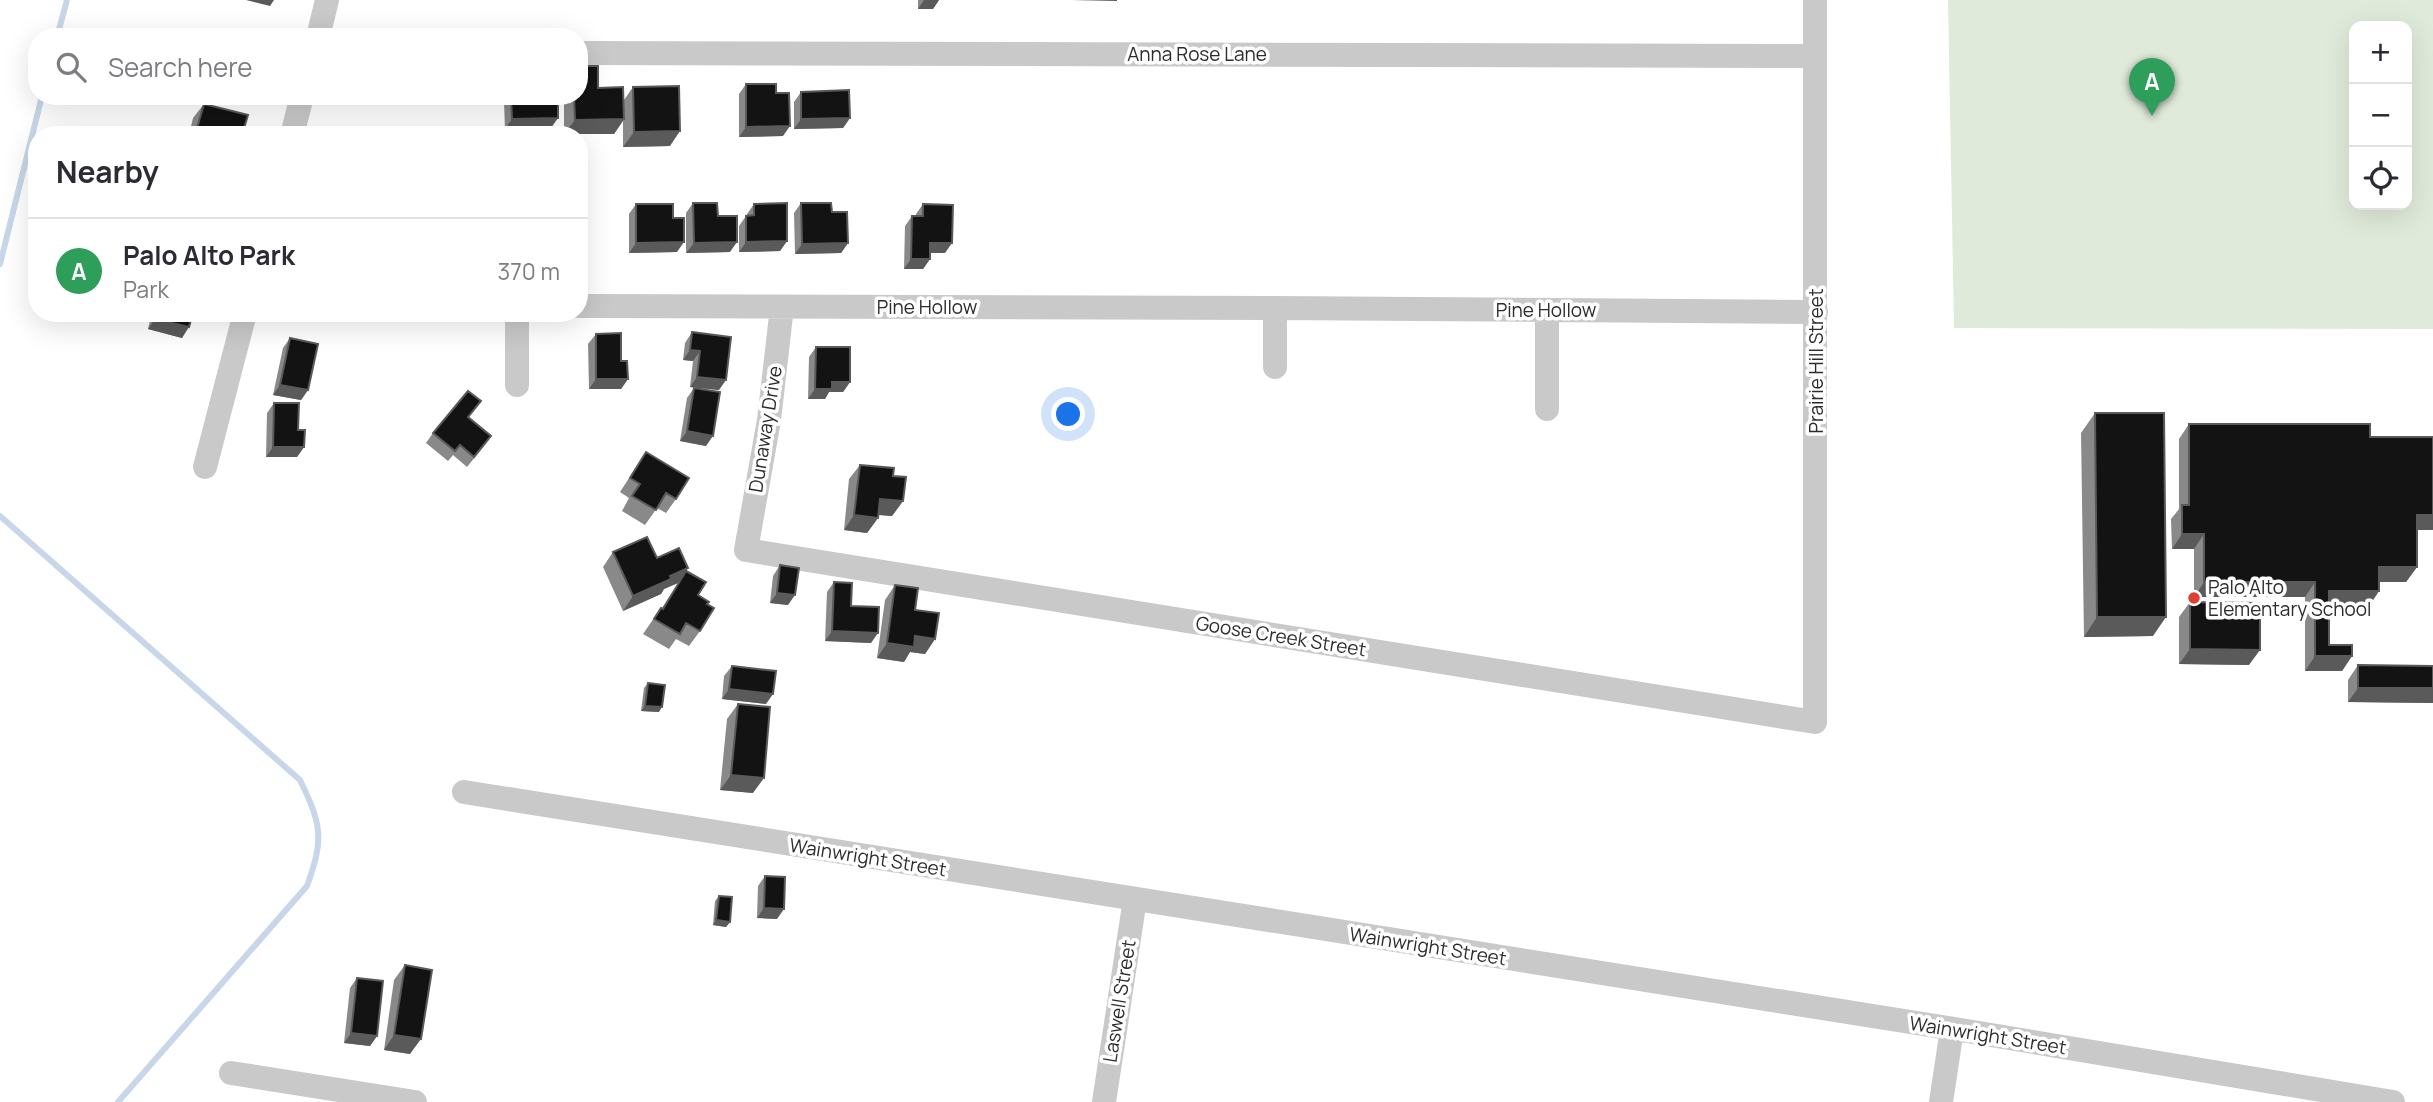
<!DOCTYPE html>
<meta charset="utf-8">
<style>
body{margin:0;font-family:Manrope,sans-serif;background:#f7f7f7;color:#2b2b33}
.controls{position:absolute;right:21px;top:21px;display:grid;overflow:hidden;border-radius:14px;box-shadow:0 7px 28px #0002}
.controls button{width:63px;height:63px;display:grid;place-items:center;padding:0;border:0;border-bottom:2px solid #e1e1e2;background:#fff;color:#2b2b33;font:35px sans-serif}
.you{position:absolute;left:1069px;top:415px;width:24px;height:24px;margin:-18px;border:5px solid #fff;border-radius:50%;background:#1a73e8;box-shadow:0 0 0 10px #1a73e833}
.badge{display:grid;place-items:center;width:46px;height:46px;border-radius:50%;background:#de4034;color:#fff;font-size:23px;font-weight:700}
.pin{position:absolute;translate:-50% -58px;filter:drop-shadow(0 2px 4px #0008)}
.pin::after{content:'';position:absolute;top:37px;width:24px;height:21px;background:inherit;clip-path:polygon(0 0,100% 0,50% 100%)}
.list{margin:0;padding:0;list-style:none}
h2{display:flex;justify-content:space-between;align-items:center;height:91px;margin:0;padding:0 28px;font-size:30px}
h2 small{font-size:23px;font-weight:400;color:#7c7c81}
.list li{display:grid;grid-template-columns:46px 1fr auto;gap:21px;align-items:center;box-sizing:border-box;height:105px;padding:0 28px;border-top:2px solid #e1e1e2}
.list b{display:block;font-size:26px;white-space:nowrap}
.list p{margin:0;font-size:23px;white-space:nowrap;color:#7c7c81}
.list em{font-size:23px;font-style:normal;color:#7c7c81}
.icon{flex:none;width:38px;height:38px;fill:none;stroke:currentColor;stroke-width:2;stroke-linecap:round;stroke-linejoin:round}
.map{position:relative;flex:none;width:2433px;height:1102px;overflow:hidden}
.search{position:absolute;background:#fff;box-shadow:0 7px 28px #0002;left:28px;top:28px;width:560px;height:77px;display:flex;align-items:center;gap:18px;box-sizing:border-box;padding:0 24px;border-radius:28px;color:#7c7c81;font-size:26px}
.panel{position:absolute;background:#fff;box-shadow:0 7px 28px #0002;left:28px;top:126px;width:560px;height:196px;border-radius:28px}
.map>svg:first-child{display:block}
.green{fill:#e0eada;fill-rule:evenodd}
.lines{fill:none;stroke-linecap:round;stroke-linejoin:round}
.stream{stroke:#c7d7e9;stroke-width:6}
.street{stroke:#c9c9c9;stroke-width:24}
.wall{fill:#898989}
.shaded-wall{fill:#5a5a5a}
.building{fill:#131313;stroke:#5a5a5a;stroke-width:2}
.poi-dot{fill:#de4034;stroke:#fff;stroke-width:2.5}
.labels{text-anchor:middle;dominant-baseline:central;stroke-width:7;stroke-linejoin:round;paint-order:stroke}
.street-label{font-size:19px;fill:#2c2c2c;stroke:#fff}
.poi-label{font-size:19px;fill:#2c2c2c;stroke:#fff;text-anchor:start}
</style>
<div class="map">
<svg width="2433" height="1102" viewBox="0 0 2433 1102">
<rect width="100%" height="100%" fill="#fff"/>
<!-- green -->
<path class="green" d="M1948,0H2433V329L1954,328ZM2354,26H2407V205H2354Z"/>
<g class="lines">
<!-- stream -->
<path class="stream" d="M57,37L67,0
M0,264L42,96
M0,516L300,780C322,825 324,839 307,886L118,1102"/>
<!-- street -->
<path class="street" d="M318,37L327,0
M579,53L1814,56
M292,135L302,96
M579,306L1275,308L1816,312
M782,307L769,420L746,550L1815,722V0
M1275,308V367
M517,313V385
M1547,409V310
M205,467L245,313
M464,792L1973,1032L2393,1102
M231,1073L415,1102
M1104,1102L1135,899
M1941,1102L1952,1029"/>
</g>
<!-- wall -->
<path class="wall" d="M918,0H939L933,9H918Z
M746,84L776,93L783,136L739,137V94Z
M633,87L670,146L623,147V121L614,134H564V96H579L598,88L624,100Z
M801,92L850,118L843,128L794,129V102Z
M508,96H558L551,128L505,129L504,102Z
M204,104L242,135H189L193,118Z
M693,203L718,216L730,252L686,253V213Z
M801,203L832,212L848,243L841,253L795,254L794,213Z
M636,204L673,218L677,252L629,253V214Z
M754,204L787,241L780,251L739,252V226L746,216H747V214Z
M923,204L945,253H930V259L923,269H904L905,226L912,216H916V214Z
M152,313H193L182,338L148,329Z
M692,332L719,390L690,387L693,361L683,360L685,343Z
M596,334L621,361L628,379L621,389H589L588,344Z
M290,338L308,390L301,400L273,395L283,348Z
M816,347L850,382L843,392H829L825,399H808L809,357Z
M694,388L706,446L680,441L687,398Z
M481,401L468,417L484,446L467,467L453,455L448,461L426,443L433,433Z
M274,403L298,430L304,447L297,457H266L267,413Z
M2095,413L2153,636L2084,637L2081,433Z
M2189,424L2370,437L2433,530H2417V567L2406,582H2379V591L2369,606H2329V645L2352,656L2342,671H2305V597H2194V549H2172L2171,519L2179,509V439Z
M646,452L676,499L666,513L657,508L645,525L622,511L629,498L620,492Z
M860,465L893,476L903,501L892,516L878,515V518L867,533L844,530L849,479Z
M613,552L657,558L688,568L678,583L664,589L661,594L623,611L603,567Z
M780,565L788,605L770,603L773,576Z
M686,571L698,595L707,604L700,631L689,646L676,639L669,649L643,634L661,608H662Z
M834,582L851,606L871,643L825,641L827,592Z
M895,585L935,639L925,654L910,652L904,662L877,658L885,600Z
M2190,602L2249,665L2179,664V617Z
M2358,665L2433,666V703L2348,702V680Z
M732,666L766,704L722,699L724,676Z
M648,683L659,712L641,711L644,688Z
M738,704L753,793L720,790L727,719Z
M765,876L777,919L757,918L758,886Z
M719,896L730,922L726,927L713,925L715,901Z
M405,965L410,1054L384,1050L394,980Z
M357,978L377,1036L370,1046L344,1043L350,988Z"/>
<!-- shaded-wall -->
<path class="shaded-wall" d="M246,0H274L270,6Z
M924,0H939L933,9H918Z
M1071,0H1117V1Z
M558,118L551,128L505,129L512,119Z
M850,118L843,128L794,129L801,119Z
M624,119L614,134H564L575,120Z
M790,126L783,136L739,137L746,127Z
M680,131L670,146L623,147L634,132Z
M787,241L780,251L739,252L746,242Z
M684,242L677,252L629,253L636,243Z
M737,242L730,252L686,253L694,243Z
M848,243L841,253L795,254L802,244Z
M930,243H952L945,253H923Z
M911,259H930L923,269H904Z
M155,319L189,327L182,338L148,329Z
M690,350L700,351L693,361L683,360Z
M697,377L726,380L719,390L690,387Z
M596,379H628L621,389H589Z
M832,382H850L843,392H829L825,399H808L815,389Z
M280,385L308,390L301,400L273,395Z
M687,431L713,436L706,446L680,441Z
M273,447H304L297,457H266Z
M880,499L903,501L892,516L869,514Z
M854,515L878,518L867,533L844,530Z
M2417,515H2433V530H2406Z
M2182,534H2204L2194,549H2172Z
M2379,567H2417L2406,582H2369Z
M688,568L678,583L664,589L661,594L623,611L633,596L670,576Z
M2204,582H2315L2305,597H2194Z
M2329,591H2379L2369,606H2319Z
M777,593L795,595L788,605L770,603Z
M2097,617H2166L2153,636L2084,637Z
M832,631L878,633L871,643L825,641Z
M915,636L935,639L925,654L910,652L904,662L877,658L887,643Z
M2190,649L2260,650L2249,665L2179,664Z
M2315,656H2352L2342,671H2305Z
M2358,688H2433V703L2348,702Z
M729,689L773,694L766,704L722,699Z
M645,706L662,707L659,712L641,711Z
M731,775L764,778L753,793L720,790Z
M764,908L784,909L777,919L757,918Z
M716,920L730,922L726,927L713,925Z
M351,1033L377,1036L370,1046L344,1043Z
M394,1035L421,1039L410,1054L384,1050Z"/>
<!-- building -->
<path class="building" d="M579,66H598V88L623,87L624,119L575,120L574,96H579Z
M746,84H776V93H789L790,126L746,127Z
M679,86L680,131L634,132L633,87Z
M849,90L850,118L801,119V92Z
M511,96H558V118L512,119Z
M204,104L248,115L242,135H195Z
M693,203H717L718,216H737V242L694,243Z
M787,203V241L746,242V216L754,215V204Z
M801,203H831L832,212H847L848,243L802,244Z
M636,204H673V218H684V242L636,243Z
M923,204L953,205L952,243H930V259H911L912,216H923Z
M156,313H193L189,327L155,319Z
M692,332L731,337L726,380L697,377L700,351L690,350Z
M621,333V361H627L628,379H596V334Z
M290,338L318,344L308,390L280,385Z
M816,347H850V382H832V389H815Z
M694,388L720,392L713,436L687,431Z
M468,391L481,401L468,417L491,436L474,457L460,445L455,451L433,433Z
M274,403H299L298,430H305L304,447H273Z
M2095,413H2164L2166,617H2097Z
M2189,424H2370V437H2433V515H2417V567H2379V591H2329V645H2352V656H2315V582H2204V534H2182V505H2189Z
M646,452L689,478L676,499L666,493L656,510L632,496L640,484L630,478Z
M860,465L894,468L893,476L906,477L903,501L880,499L878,518L854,515Z
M647,537L657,558L679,548L688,568L670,576L671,579L633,596L613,552Z
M780,565L799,568L795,595L777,593Z
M686,571L706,582L698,595L709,602L707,604L714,608L700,631L686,623L680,634L654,619L661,608L663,609Z
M834,582L852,583L851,606L879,607L878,633L832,631Z
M895,585L918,588L915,610L939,613L935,639L915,636L914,647L887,643Z
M2190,602L2260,603V650L2190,649Z
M2358,665L2433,666V688H2358Z
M732,666L776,671L773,694L729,689Z
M648,683L665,685L662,707L645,706Z
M738,704L770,707L764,778L731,775Z
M765,876L785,877L784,909L764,908Z
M719,896L732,897L730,922L716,920Z
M405,965L432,970L421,1039L394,1035Z
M357,978L383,981L377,1036L351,1033Z"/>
<!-- markers -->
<circle class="poi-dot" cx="2194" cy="598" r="7"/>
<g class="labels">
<!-- street labels -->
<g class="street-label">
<text x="1197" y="54">Anna Rose Lane</text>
<text x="927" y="307">Pine Hollow</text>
<text x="1546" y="310">Pine Hollow</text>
<text transform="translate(1816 361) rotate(-90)">Prairie Hill Street</text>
<text transform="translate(765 429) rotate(-81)">Dunaway Drive</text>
<text transform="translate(1281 636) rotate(9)">Goose Creek Street</text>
<text transform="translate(868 857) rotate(9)">Wainwright Street</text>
<text transform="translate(1428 946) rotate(9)">Wainwright Street</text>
<text transform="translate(1119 1001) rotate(-81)">Laswell Street</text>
<text transform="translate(1988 1035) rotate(9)">Wainwright Street</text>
</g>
<!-- poi labels -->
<g class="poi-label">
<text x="2208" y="587">Palo Alto<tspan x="2208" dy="22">Elementary School</tspan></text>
</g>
</g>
</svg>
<div class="controls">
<button>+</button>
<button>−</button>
<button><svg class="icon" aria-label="locate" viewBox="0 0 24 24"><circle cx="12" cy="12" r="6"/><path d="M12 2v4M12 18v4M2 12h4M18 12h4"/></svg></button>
</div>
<div class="you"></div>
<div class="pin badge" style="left:2152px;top:116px;background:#2e9e5b">A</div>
<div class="search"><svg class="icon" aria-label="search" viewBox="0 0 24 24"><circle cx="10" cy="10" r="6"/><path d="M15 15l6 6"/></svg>Search here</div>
<section class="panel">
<h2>Nearby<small></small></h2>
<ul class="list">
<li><span class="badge" style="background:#2e9e5b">A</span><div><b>Palo Alto Park</b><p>Park</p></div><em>370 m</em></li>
</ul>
</section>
</div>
